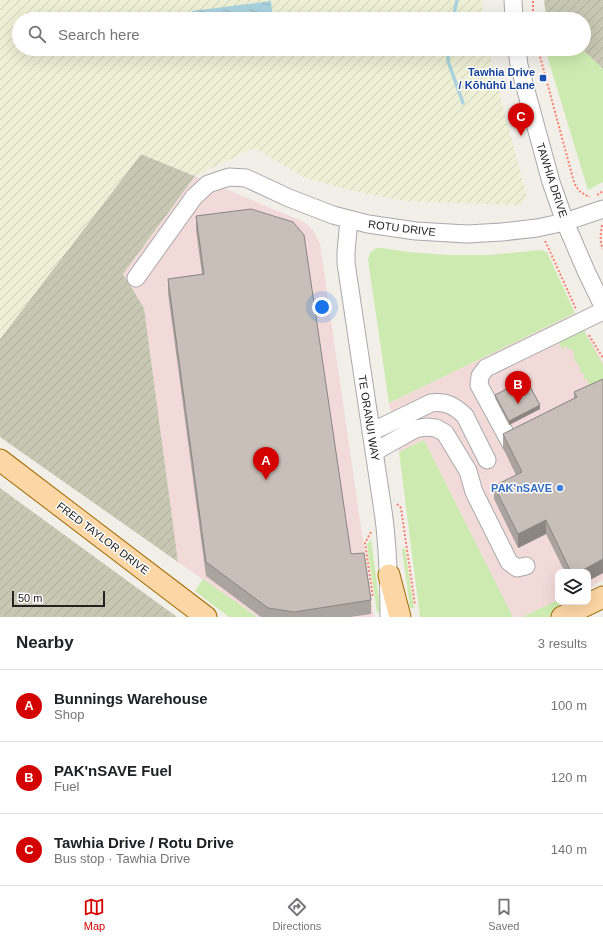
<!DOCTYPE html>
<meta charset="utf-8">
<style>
body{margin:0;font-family:Helvetica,sans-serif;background:#f2f2f2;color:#202124}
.controls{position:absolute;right:12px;bottom:12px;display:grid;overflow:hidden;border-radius:8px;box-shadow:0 4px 16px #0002}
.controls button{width:36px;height:36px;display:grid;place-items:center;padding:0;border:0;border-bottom:1px solid #e0e0e0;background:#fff;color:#202124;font:20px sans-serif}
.scale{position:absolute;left:12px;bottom:10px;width:93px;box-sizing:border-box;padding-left:4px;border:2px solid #222;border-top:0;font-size:11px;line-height:14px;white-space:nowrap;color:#222;-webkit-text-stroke:3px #fff;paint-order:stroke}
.you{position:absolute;left:322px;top:307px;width:14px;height:14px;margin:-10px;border:3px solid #fff;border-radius:50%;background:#1a73e8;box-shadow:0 0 0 6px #1a73e833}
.badge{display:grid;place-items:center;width:26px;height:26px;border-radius:50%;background:#d40000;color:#fff;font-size:13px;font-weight:700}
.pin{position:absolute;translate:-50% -33px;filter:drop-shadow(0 1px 2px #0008)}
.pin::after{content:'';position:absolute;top:21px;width:14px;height:12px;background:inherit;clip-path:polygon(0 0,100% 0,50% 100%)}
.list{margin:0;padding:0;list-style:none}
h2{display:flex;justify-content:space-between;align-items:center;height:52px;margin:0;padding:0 16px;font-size:17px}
h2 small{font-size:13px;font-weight:400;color:#757577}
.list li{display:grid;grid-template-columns:26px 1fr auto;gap:12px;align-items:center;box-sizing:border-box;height:72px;padding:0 16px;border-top:1px solid #e0e0e0}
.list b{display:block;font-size:15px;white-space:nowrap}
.list p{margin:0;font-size:13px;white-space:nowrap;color:#757577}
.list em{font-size:13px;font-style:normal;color:#757577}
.icon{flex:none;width:22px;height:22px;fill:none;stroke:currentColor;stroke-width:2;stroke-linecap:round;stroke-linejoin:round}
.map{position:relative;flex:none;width:603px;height:617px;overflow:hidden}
.search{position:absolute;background:#fff;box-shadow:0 4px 16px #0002;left:12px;right:12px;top:12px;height:44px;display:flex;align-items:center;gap:10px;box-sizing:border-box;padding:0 14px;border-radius:22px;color:#757577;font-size:15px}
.sheet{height:268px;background:#fff}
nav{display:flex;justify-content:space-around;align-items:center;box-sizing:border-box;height:56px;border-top:1px solid #e0e0e0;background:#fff;font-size:11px;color:#757577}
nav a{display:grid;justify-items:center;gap:2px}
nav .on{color:#d40000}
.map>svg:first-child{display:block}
.commercial{fill:#f2dad9}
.construction{fill:url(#construction-furrows)}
.farmland{fill:url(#farmland-furrows)}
.grass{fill:#cdebb0}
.water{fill:url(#water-ripples)}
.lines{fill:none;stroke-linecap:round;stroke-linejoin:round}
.stream{stroke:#aad3df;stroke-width:3.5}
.minor-casing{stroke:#a9a9a9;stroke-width:19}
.major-casing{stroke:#a06b00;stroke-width:23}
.path{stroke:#fa8072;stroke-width:2;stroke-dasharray:2 2;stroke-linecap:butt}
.minor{stroke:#fff;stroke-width:17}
.major{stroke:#fcd6a4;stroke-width:21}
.wall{fill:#aba49e}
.shaded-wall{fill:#8b8681}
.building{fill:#c7bfb8;stroke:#8b8681}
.transit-dot{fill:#1a4fb4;stroke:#fff;stroke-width:1.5}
.shop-dot{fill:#3f7fe0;stroke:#fff;stroke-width:1.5}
.labels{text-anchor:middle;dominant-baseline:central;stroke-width:3;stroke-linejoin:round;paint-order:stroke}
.transit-label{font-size:11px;font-weight:bold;fill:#164399;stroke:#fff;text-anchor:end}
.street-label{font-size:11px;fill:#222;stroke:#fff}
.shop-label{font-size:11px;font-weight:bold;fill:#366cbe;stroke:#fff;text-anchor:end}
</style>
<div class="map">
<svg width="603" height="617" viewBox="0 0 603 617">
<defs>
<pattern id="construction-furrows" width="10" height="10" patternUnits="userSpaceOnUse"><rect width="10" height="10" fill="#c7c7b4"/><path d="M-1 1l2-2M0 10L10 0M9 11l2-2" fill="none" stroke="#abab9a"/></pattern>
<pattern id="farmland-furrows" width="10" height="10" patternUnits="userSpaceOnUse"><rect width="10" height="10" fill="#eef0d5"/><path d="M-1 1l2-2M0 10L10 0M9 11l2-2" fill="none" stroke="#ccceb7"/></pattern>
<pattern id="water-ripples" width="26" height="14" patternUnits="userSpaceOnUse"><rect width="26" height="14" fill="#aad3df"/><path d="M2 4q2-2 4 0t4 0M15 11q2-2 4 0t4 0" fill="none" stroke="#92b5bf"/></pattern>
</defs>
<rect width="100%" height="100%" fill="#f2efe9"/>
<!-- commercial -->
<path class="commercial" d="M195,176L304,222L313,230L320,244L374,617H257L178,562L144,308L123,274Z
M575,313L603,362V580L588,588V572H558V600L522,617H513L424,440L399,452L389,403Z"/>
<!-- construction -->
<path class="construction" d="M544,0H603V69L582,49H584V19H551L546,15Z
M141,154L195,176L123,274L144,308L178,562L0,437V339Z
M0,488L177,617H0Z"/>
<!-- farmland -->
<path class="farmland" d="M0,0H483L482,14L483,19H19V49H489L493,69L527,197L520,205L405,201L348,190L304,177L254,148L195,176L141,154L0,339Z"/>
<!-- grass -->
<path class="grass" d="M545,49H582L603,69V182L588,190Z
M376,248H382L408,252L447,255H490L540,250L547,252L575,313L389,403L368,260L370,253Z
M583,329L603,365V388L592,391L586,378L584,379L583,376L585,375L584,373L582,374L577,362H575L573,350L568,349L565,346L563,347L565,350L564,351L558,342Z
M424,440L513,617H420L399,452Z
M371,539L381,613L377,612L367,545Z
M405,548L414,608H410L402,549Z
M203,579L257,617H229L195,591Z
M558,600V602H582L549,617H522Z"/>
<!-- water -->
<path class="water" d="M271,1L273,19H193L192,11Z"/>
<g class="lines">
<!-- stream -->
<path class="stream" d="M453,19L457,0
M448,49V61L463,103"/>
<!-- minor casing -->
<g class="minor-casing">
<path id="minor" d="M513,0L514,19
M517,49L519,65L551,182L565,222L586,271L603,306
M349,219L346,252V263L384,518C388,551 389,584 389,617
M136,278L194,197L208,184L229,177L246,178L289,198L333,215L368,224L416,231L467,234L502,232L537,228L565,222L603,209
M371,432L431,403C446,401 455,406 465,416L487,460
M511,444L479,385L480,376L486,368L603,311
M374,452L415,429L426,427L436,428L445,433L468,471L474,492L509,562L517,568L526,566"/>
</g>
<!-- major casing -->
<g class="major-casing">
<path id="major" d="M0,460L206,617
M389,575L400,617
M562,617L603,597"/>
</g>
<!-- path -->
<path class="path" d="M533,19V0
M538,49L574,182C577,190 582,194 590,197
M597,195L603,191
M602,225C601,234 599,241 603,249
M545,241L548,247L576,309
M589,335L603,358
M397,504L401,508L415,605
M371,532L365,543L373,598"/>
<!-- minor -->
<use href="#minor" class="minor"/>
<!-- major -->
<use href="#major" class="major"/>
</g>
<!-- wall -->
<path class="wall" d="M196,216L351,554L371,600V614L350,617H261L206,576L168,293V279L202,274L196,230Z
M603,379V573L588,581V572H565L546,534L518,548L494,499V486L516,475L503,448V434L574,398V392Z
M495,395L540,409L509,425L495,398Z"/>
<!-- shaded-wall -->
<path class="shaded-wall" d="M540,405V409L509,425V421Z
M546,520V534L518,548V534Z
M603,559V573L588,581V572H579Z"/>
<!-- building -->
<path class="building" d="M251,209L293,222L304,235L351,554L364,553L371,600L294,612L268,608L206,562L168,279L204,274L196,216Z
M526,379L540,405L509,421L495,395Z
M603,379V559L579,572H571L546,520L518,534L494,486L522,472L503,434L577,397L574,392Z"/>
<!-- markers -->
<rect class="transit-dot" x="539" y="74" width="8" height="8" rx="2"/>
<circle class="shop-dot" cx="560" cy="488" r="4"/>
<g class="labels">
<!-- transit labels -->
<g class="transit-label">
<text x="535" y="72">Tawhia Drive<tspan x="535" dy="13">/ Kōhūhū Lane</tspan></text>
</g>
<!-- street labels -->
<g class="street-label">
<text transform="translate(552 180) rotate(72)">TAWHIA DRIVE</text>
<text transform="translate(402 228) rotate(7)">ROTU DRIVE</text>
<text transform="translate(369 418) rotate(81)">TE ORANUI WAY</text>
<text transform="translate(103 538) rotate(37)">FRED TAYLOR DRIVE</text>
</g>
<!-- shop labels -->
<g class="shop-label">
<text x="552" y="488">PAK'nSAVE</text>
</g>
</g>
</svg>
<div class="controls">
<button><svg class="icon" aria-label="layers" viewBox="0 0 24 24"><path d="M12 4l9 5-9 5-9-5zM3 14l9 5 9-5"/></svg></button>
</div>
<div class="scale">50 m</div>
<div class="you"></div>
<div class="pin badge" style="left:266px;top:480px">A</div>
<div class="pin badge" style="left:518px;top:404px">B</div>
<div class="pin badge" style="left:521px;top:136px">C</div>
<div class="search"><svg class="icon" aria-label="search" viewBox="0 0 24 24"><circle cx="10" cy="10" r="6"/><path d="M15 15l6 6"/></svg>Search here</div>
</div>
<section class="sheet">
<h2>Nearby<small>3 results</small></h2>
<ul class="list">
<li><span class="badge">A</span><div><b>Bunnings Warehouse</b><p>Shop</p></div><em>100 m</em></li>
<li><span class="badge">B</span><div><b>PAK'nSAVE Fuel</b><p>Fuel</p></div><em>120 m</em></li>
<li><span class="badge">C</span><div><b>Tawhia Drive / Rotu Drive</b><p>Bus stop · Tawhia Drive</p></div><em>140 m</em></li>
</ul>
</section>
<nav>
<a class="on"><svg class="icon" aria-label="map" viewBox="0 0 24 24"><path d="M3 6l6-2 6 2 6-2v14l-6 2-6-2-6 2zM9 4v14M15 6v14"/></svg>Map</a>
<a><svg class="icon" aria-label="directions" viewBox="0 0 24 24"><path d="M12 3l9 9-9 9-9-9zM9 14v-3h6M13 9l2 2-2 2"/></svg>Directions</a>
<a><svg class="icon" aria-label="saved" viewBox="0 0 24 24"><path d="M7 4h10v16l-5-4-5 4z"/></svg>Saved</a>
</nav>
